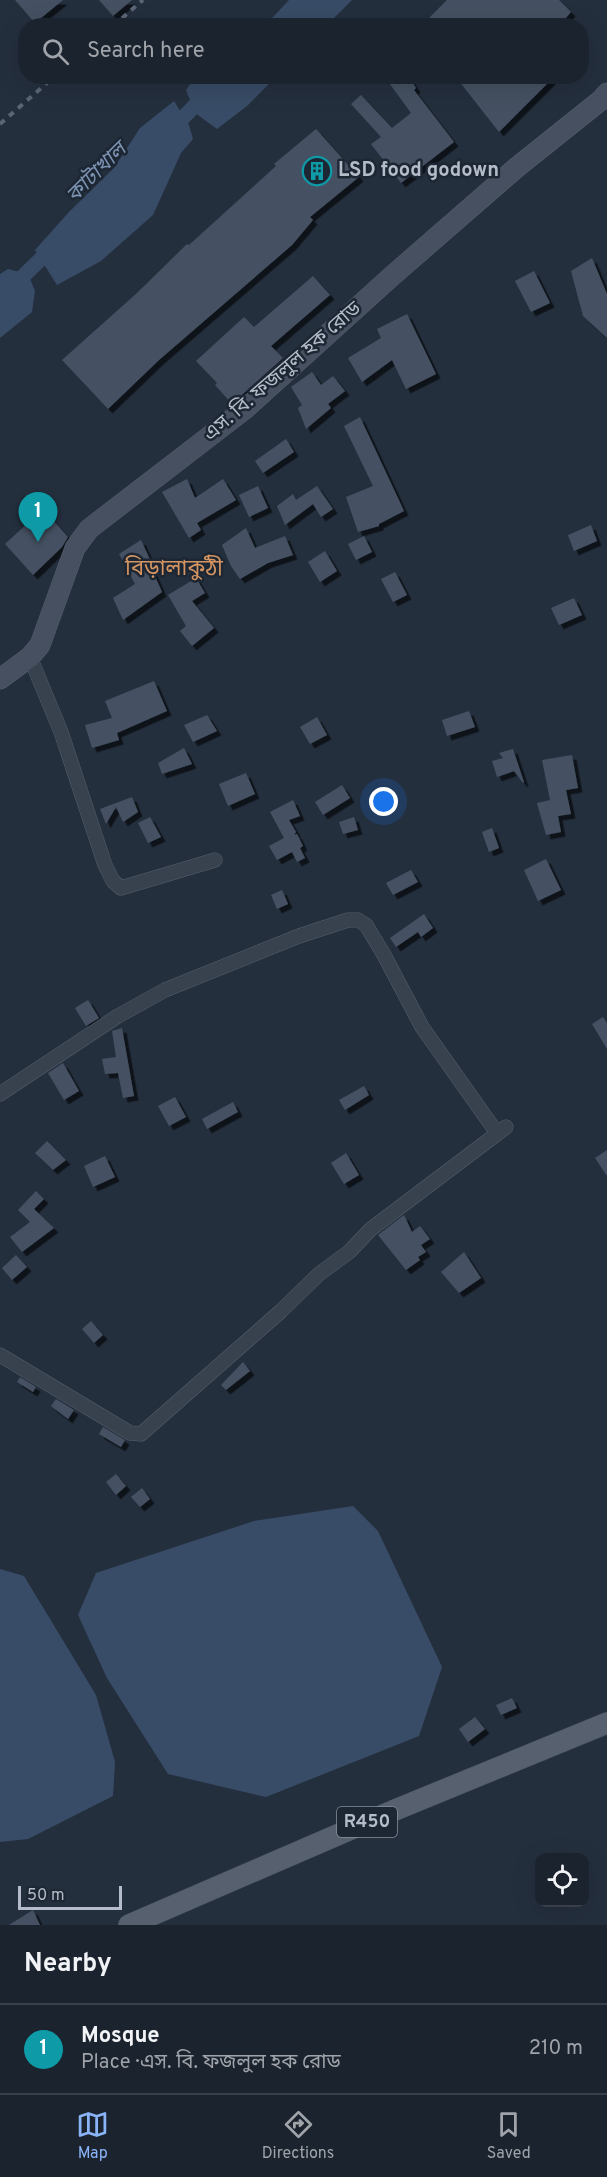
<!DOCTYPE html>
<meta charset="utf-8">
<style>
body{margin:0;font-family:Overpass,"Noto Sans Bengali",sans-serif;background:#242b36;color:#f1f3f6}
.controls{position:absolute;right:18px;bottom:18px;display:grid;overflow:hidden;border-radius:12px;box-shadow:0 6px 24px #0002}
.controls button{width:54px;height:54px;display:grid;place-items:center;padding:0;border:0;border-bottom:2px solid #39404a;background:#1b232e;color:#f1f3f6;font:30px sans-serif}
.scale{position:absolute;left:18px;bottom:15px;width:104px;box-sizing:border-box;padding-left:6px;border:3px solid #b4bcc9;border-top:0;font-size:16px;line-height:21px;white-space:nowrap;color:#b4bcc9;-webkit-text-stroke:4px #1d2633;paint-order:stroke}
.you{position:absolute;left:384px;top:802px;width:21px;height:21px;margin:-15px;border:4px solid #fff;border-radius:50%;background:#1a73e8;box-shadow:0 0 0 9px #1a73e833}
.badge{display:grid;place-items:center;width:39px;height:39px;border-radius:50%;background:#8ab4f8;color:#fff;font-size:20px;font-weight:700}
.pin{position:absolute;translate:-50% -50px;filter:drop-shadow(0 2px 3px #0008)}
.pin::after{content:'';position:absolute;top:32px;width:21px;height:18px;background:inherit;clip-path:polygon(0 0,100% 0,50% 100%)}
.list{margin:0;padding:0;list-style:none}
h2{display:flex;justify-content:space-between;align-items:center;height:78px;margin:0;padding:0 24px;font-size:26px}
h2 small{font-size:20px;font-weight:400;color:#a0a4aa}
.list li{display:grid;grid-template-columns:39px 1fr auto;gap:18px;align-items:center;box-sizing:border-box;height:90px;padding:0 24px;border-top:2px solid #39404a}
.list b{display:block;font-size:22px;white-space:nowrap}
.list p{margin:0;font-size:20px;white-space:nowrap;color:#a0a4aa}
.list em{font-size:20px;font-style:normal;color:#a0a4aa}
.icon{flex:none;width:33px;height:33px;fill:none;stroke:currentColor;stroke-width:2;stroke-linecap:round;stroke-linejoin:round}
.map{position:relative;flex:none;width:607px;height:1925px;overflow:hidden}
.search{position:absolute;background:#1b232e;box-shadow:0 6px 24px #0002;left:18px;right:18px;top:18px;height:66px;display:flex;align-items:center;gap:15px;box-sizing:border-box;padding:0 21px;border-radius:24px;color:#a0a4aa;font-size:22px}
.sheet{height:168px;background:#1b232e}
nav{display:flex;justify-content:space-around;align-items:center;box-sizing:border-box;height:84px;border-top:2px solid #39404a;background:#1b232e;font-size:16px;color:#a0a4aa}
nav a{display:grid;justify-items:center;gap:3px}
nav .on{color:#8ab4f8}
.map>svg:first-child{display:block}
.water{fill:#394c67}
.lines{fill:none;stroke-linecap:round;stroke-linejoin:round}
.canal{stroke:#394c67;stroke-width:15}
.building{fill:#455162;filter:url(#shadow)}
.street-casing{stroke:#565f6c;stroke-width:15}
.secondary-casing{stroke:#565f6c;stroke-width:21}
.primary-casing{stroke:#414a57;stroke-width:22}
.street{stroke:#38414e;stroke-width:14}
.secondary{stroke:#465061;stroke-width:20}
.primary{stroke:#56606e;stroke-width:21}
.rail{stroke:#5a6575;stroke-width:4;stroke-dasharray:6 6;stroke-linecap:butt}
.labels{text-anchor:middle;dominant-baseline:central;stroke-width:5;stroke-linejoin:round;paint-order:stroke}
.shield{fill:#1d2633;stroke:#878f9c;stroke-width:1.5}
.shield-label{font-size:18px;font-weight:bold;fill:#b4bcc9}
.poi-label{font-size:20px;font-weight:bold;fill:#b4bcc9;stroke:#1d2633;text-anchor:start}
.street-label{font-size:20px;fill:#b4bcc9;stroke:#1d2633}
.water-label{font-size:21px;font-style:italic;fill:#7c92b1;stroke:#1d2633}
.quarter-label{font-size:22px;fill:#d59563;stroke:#1d2633}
</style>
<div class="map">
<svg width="607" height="1925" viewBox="0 0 607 1925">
<defs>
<filter id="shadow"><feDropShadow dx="4.5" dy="4.5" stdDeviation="0" flood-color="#0009"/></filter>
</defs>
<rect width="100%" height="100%" fill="#242f3e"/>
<!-- water -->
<path class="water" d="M289,0H352L327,25H261L273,17Z
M195,77V76L276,77L247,106L217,129L195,113L186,90Z
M174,101L189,125L193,139L181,153L153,215L101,261L57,285L35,250L69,212L114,168L140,128Z
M8,269L28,274L35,291L32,312L0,338V274Z
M353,1506L378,1531L442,1667L419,1736L266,1797L168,1774L107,1678L78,1615L96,1573L254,1521Z
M0,1569L24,1576L96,1695L115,1762L113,1796L28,1839L0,1842Z"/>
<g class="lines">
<!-- canal -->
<path class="canal" d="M169,132L224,76
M0,299L54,246"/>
</g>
<!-- building -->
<path class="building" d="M15,0H63L35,23Z
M99,0H132L113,16Z
M447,0H559L571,12L559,26H421Z
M384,76H408L416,88L414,90L454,142L401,183L371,144L381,137L351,104L361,95L392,128L411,113Z
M455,76H555L499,132Z
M316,129L359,177L310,217L313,220L292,245L159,360L108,409L62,360L137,293L187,244L189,245L276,166L274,164Z
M592,258L607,294V338L583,316L571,271Z
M534,271L550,303L531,312L515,281Z
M313,276L330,295L271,346L283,358L232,404L215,385L217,383L196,361L244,317L254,327Z
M407,314L436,374L406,389L392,360L362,382L348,358L381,338L377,329Z
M312,372L321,385L333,376L345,391L328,404L331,408L306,429L298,408L302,405L291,387Z
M360,417L404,511L379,524V526L358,532L346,497L373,486L344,426Z
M286,439L294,452L263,473L255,461Z
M187,479L195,498L223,479L236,500L197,523L201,530L189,538L162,492Z
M258,486L268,508L249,517L239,495Z
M317,486L333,509L321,517L313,504L285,525L277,506L293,494L296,500Z
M43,509L68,537L62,547L33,575L5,544Z
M591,525L597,541L574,551L568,535Z
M246,528L255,548L285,536L293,555L268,563L240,579L231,566L222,545Z
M364,536L372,552L356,560L348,544Z
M141,540L153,566L151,567L162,592L123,620L113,598L135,584L119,554Z
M325,551L337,571L320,582L308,562Z
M395,572L407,595L393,602L381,579Z
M196,578L205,593L192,601L214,628L192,646L180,631L186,626L168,595Z
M574,598L582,615L559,625L551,608Z
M154,681L167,711L117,733L119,740L92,748L85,725L112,718L105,701Z
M469,711L475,727L447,736L442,720Z
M207,715L217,731L193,742L184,725Z
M317,717L327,735L310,744L300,727Z
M184,748L192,764L162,774L158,763Z
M513,749L524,782L523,783L514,771L497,777L492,761L503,758L499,753Z
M572,755L578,788L566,790L571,814L558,816L561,832L546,835L537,803L550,800L542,760Z
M246,773L255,794L228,806L219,784Z
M342,785L350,798L323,815L315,802Z
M132,797L138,812L123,822L116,807L106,824L100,809Z
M293,800L300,816L289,820L296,832L294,835L297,834L303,846L300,848L305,858L297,862L292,852L277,860L269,846L284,838L270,812Z
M150,817L161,837L148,843L138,823Z
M354,817L358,830L343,834L339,822Z
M492,828L499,848L489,852L482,832Z
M546,859L561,890L538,901L524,870Z
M411,870L418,882L393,895L386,883Z
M282,890L288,904L277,909L271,895Z
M424,914L433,928L421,937L418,932L396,947L390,938Z
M88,1000L99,1018L86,1026L75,1008Z
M603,1017L607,1023V1049L592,1024Z
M122,1028L134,1096L123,1098L118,1073L105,1074L102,1059L116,1057L112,1031Z
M63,1063L79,1091L64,1100L48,1073Z
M364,1086L369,1095L345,1110L339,1100Z
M175,1097L186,1117L169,1126L158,1106Z
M233,1102L238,1112L207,1129L202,1119Z
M47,1141L66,1160L53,1170L35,1153Z
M607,1150V1176L595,1158Z
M346,1153L359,1175L344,1184L331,1163Z
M105,1156L115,1177L93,1187L84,1166Z
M36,1191L44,1199L34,1209L54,1228L22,1252L10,1237L30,1222L18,1210Z
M404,1215L412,1232L420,1226L430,1239L421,1245L426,1252L418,1257L420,1260L406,1270L378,1235Z
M464,1252L481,1278L459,1293L441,1272Z
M16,1255L27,1267L12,1280L2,1268Z
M91,1321L103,1335L94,1343L82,1329Z
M243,1362L250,1371L226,1390L221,1385Z
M20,1377L36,1387L33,1392L17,1382Z
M56,1399L74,1410L68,1419L51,1406Z
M103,1427L125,1440L121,1447L99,1434Z
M116,1474L126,1486L116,1495L106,1482Z
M142,1488L150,1499L140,1507L131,1497Z
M512,1698L517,1708L501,1715L496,1705Z
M475,1717L485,1729L468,1742L459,1729Z
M33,1910L40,1925H9Z"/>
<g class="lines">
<!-- street casing -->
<g class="street-casing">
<path id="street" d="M30,657L61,732L105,865L113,881L121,888L215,860
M0,1094L118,1016L165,990L299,936L348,920H358L366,925L384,955L422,1027L497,1133
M0,1355L130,1433L141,1434L281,1311L319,1274L349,1252L371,1229L506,1127"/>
</g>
<!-- secondary casing -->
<g class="secondary-casing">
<path id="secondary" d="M0,679L30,657L40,645L75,548L89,529L245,409L392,276L516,168L601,100L607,93"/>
</g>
<!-- primary casing -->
<g class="primary-casing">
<path id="primary" d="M129,1925L395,1810L607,1723"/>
</g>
<!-- street -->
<use href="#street" class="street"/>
<!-- secondary -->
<use href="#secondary" class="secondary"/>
<!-- primary -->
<use href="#primary" class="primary"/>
<!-- rail -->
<path class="rail" d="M113,26L143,0
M0,124L55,76"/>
</g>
<!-- icons -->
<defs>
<g id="building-ring" transform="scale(1.5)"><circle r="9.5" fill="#1d2633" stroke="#0f9aa8" stroke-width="1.5"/><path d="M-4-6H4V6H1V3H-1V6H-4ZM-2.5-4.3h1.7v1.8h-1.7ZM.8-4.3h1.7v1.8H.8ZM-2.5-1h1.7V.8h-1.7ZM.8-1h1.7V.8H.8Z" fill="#0f9aa8"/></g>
</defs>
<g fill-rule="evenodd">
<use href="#building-ring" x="317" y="171"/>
</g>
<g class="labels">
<!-- shield labels -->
<rect class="shield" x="337" y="1807" width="60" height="30" rx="4.5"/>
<g class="shield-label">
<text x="367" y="1822">R450</text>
</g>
<!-- poi labels -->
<g class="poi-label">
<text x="338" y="171">LSD food godown</text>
</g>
<!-- street labels -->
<g class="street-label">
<text transform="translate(283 372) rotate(-41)">এস. বি. ফজলুল হক রোড</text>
</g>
<!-- water labels -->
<g class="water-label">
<text transform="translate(97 173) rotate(-45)">কাটাখাল</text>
</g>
<!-- quarter labels -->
<g class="quarter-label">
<text x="174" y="569">বিড়ালাকুঠী</text>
</g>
</g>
</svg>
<div class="controls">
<button><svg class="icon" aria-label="locate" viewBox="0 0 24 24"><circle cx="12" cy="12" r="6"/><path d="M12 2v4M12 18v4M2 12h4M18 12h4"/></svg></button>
</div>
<div class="scale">50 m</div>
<div class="you"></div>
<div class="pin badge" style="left:38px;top:542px;background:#0f9aa8">1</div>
<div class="search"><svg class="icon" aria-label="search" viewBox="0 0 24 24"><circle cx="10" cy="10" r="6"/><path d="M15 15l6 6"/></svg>Search here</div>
</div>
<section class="sheet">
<h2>Nearby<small></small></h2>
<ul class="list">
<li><span class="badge" style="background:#0f9aa8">1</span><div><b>Mosque</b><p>Place · এস. বি. ফজলুল হক রোড</p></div><em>210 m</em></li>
</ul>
</section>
<nav>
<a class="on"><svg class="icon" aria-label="map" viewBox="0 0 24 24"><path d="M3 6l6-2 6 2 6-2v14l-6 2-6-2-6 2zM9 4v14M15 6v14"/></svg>Map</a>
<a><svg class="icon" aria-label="directions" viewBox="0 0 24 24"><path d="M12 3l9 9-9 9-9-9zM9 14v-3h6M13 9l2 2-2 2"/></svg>Directions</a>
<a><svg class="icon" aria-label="saved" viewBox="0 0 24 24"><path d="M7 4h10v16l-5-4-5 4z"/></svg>Saved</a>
</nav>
